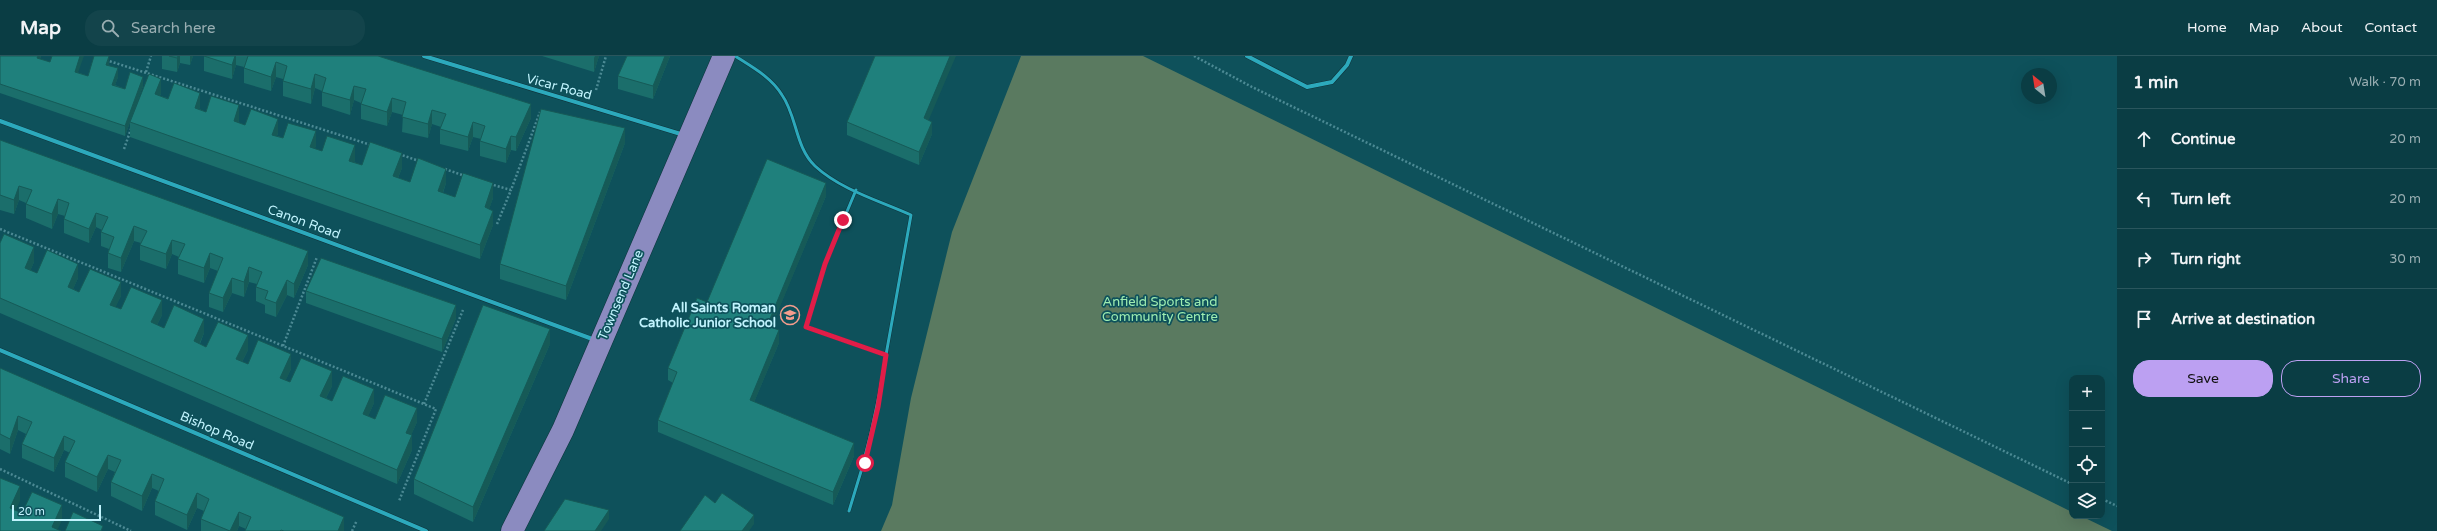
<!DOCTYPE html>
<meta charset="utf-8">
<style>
body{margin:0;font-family:"Varela Round",sans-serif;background:#13444b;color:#f1f3f6}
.controls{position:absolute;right:12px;bottom:12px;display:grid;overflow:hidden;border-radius:8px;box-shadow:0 4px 16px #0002}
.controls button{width:36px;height:36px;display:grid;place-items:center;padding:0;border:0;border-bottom:1px solid #2a565d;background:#0a3d44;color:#f1f3f6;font:20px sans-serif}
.compass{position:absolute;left:2021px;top:12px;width:36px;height:36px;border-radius:50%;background:#0a3d44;box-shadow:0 4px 16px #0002;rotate:330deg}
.scale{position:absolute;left:12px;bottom:10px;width:89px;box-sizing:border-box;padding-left:4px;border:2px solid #c1f4fe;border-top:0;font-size:11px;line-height:14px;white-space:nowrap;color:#c1f4fe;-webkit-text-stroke:3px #0e515b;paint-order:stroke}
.stop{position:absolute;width:12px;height:12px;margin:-9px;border:3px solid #e11d48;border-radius:50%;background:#fff}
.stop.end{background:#e11d48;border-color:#fff;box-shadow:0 1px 4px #0008}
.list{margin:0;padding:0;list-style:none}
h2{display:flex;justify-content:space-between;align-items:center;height:52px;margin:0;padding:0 16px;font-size:17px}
h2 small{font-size:13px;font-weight:400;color:#99aeb2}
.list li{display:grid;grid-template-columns:26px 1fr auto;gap:12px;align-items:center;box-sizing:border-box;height:60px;padding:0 16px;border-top:1px solid #2a565d}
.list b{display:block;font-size:15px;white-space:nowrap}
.list em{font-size:13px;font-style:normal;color:#99aeb2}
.actions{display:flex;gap:8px;padding:12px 16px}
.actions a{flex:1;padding:9px 0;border:1px solid #bca0f2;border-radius:16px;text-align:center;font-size:14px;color:#bca0f2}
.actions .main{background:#bca0f2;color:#111}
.icon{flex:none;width:22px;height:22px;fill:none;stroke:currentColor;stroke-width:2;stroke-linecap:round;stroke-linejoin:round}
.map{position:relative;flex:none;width:2117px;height:475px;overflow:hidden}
header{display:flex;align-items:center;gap:24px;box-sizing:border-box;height:56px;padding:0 20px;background:#0a3d44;border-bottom:1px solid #2a565d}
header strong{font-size:19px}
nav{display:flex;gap:22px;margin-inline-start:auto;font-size:14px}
.search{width:280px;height:36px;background:#13444b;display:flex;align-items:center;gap:10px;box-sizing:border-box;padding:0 14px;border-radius:16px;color:#99aeb2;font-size:15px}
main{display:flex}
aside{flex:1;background:#0a3d44}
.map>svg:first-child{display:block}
.green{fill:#5a7a60}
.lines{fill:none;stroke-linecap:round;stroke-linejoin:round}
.service-casing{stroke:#0e333a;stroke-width:4}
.minor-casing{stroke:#0e333a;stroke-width:5}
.primary-casing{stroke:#0e333a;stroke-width:23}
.path{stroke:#4c8a94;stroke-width:2.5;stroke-dasharray:2 2;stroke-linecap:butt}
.service{stroke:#2ca9bc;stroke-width:3}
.minor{stroke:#2ca9bc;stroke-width:4}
.primary{stroke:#8b8bc0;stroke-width:22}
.wall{fill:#1b6e6b}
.shaded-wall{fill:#165a57}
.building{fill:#1f807c;stroke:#165a57}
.route{stroke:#e11d48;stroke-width:5}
.labels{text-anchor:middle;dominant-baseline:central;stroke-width:3.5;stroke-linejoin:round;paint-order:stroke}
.street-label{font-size:13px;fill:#c1f4fe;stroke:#0e515b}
.park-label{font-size:13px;fill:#9fedb1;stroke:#0e515b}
.poi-label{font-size:13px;font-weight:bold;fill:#c1f4fe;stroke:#0e515b;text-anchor:end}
</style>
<header>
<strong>Map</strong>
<div class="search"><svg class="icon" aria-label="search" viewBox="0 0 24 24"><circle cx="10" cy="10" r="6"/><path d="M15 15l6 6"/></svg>Search here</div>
<nav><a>Home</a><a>Map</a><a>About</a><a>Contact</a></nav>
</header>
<main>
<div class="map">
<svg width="2117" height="475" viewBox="0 0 2117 475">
<rect width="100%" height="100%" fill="#0e515b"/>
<!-- green -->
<path class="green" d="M1021,0H1143L2072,456V460H2081L2112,475H881L892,449L911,342L952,176Z"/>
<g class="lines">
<!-- service casing -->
<g class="service-casing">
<path id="service" d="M735,0C752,11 771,21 782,39C797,60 795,91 815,110C841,134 880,145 911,159L886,299L806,271L825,208L856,134
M849,455C866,403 878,353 886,299"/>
</g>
<!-- minor casing -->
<g class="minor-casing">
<path id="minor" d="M424,0L684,79
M1247,0L1307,31L1332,26L1347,9L1351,0
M0,65L595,284
M0,294L426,475"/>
</g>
<!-- primary casing -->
<g class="primary-casing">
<path id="primary" d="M512,475L563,374L724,0"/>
</g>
<!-- path -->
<path class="path" d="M1194,0L1252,31L2072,428
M106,4L371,89
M146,16L151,0
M596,34L606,0
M124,93L131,73
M399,98L419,105
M445,113L465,120
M490,128L511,134L540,56
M497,168L511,134
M0,173L436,353L399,445
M283,290L317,201
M424,348L463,254
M0,413L131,475
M2102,443L2117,450
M352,475L357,464"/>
<!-- service -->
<use href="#service" class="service"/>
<!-- minor -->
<use href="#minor" class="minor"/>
<!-- primary -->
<use href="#primary" class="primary"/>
</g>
<!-- wall -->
<path class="wall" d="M0,0H41L40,3L88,20L109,9L118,21L115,29L125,33L143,30L125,80L0,37Z
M162,0H193L190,9L180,7L177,16L162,13Z
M204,0H378L531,62L516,95L511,94L506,107L480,100V85L481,83L473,81L468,95L440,88V73L441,71L432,68L428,82L402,76L403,59L392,56L387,70L361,63V47L354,44L350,59L322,50V35L315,32L311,48L283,40V23L276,21L271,35L244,27V11L236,9L232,23L204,15Z
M542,0H599L594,16Z
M627,0H670L653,43L618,33V20Z
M161,37L160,40L200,51L199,53L206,56L239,64L238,67L245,69L278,77L277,80L316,90L314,93L355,104L354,106L362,109L402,112L398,122L410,126L446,127L443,137L455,141L493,142L489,153L493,169L480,203L130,81V66Z
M929,64L932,78L919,109L847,79V66Z
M0,84L308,209L294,242L287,239L276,261L265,257V249L256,245V231L257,228L249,226L244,241L232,237L223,256L209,251V237L218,215L210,212L204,227L178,218V203L179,201L172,198L166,213L140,204V189L141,187L134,185L121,216L108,212V197L109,193L101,190V176L102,174L96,171L89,187L64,177V163L65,160L58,158L52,173L26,162V147L19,144L14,158L0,154Z
M625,87L566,244L500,223V208Z
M826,140L771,271L779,287L754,346L854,400L833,449L658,376V364L673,327L668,324V312L707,246Z
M0,187L34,206L30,215L37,217L78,222L73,233L79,236L121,240L115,251L121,253L162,259L157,269L164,272L204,277L200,288L206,291L248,294L242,306L248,308L291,313L285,325L290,326L332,330L326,342L332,345L374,347L368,360L375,363L417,366L411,379L412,394L397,428L0,257Z
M306,235L456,262L442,296L306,247Z
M550,288L473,466L414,438V423Z
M0,312L344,475H245L246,473L239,470L237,475H201V463L204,455L197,452L187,474L155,459V445L159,435L152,432L142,455L111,440V426L115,416L108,413L97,436L65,421V406L70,397L64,394L54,416L22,402V388L26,378L18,374L10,398L0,393Z"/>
<!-- shaded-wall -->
<path class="shaded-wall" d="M38,0H41L37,12V2Z
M80,0H84L75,25V16Z
M109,0V9L106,18V9Z
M178,0H180V7L177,16V2Z
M190,0H193L190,9Z
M235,0H236V9L232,23V9Z
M595,0H599L594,16V2Z
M665,0H670L653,43V30Z
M950,0H956L924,75V62Z
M276,6V21L271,35V21Z
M118,12V21L112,38V29Z
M315,18V32L311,48V33Z
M143,21V30L125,80V70Z
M161,23V37L155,53V38Z
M354,30V44L350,59V44Z
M200,37V51L195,66V52Z
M392,42V56L387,70V56Z
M531,48V62L516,95V81Z
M239,49V64L234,80V65Z
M432,54V68L428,82V68Z
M278,63V77L272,93V79Z
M473,66V81L468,95V81Z
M932,66V78L919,109V96Z
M625,72V87L566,244V230Z
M316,75V90L310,106V91Z
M511,80V94L506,107V93Z
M355,89V104L349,119V105Z
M402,97V112L393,134V120Z
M446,113V127L438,150V135Z
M493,127V142L485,166V151Z
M826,127V140L767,282V270Z
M19,130V144L14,158V144Z
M58,143V158L52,173V158Z
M493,155V169L480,203V189Z
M96,157V171L89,187V173Z
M134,170V185L121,216V202Z
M172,184V198L166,213V198Z
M34,191V206L25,227V212Z
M308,195V209L294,242V228Z
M210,197V212L204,227V212Z
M78,208V222L68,245V231Z
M249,211V226L244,241V226Z
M232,222V237L223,256V242Z
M287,224V239L276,261V247Z
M121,226V240L110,263V249Z
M162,244V259L151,281V266Z
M456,249V262L442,296V283Z
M204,263V277L194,300V285Z
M550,273V288L473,466V451Z
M779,274V287L750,356V344Z
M248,279V294L236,318V303Z
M291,298V313L280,337V322Z
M332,315V330L320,354V340Z
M374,333V347L363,372V358Z
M417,352V366L406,391V377Z
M18,360V374L10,398V383Z
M412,379V394L397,428V414Z
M64,380V394L54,416V402Z
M854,387V400L833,449V436Z
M108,399V413L97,436V421Z
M152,418V432L142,455V440Z
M20,430V445L10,466V452Z
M197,437V452L187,474V459Z
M62,449V464L57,475L52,471Z
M609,454V463L601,475H595Z
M239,456V470L237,475H230Z
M754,459V468L749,475H742Z
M344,461V475H338Z"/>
<!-- building -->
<path class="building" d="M0,0H38L37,2L50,6L52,0H80L75,16L88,20L94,0H109L106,9L118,12L112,29L125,33L130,16L143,21L125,70L0,28Z
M169,0H178L177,2Z
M204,0H235L232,9Z
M248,0H378L531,48L516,81L511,80L506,93L480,85L485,70L473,66L468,81L440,73L446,58L432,54L428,68L402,61L406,46L392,42L387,56L361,48L366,33L354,30L350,44L322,36L326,22L315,18L311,33L283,25L287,10L276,6L271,21L244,12Z
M627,0H665L653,30L618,20Z
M875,0H950L924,62L932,66L919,96L847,66Z
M149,18L161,23L155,38L168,43L174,27L200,37L195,52L206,56L211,40L239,49L234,65L245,69L251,53L278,63L272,79L283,82L288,67L316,75L310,91L322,95L327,80L355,89L349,105L362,109L370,86L402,97L393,120L410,126L418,102L446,113L438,135L455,141L463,117L493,127L485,151L493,155L480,189L130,66Z
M541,53L625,72L566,230L500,208Z
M0,84L308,195L294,228L287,224L276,247L265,243L268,235L256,231L262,216L249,211L244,226L232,222L223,242L209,237L223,202L210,197L204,212L178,203L185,188L172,184L166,198L140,189L147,175L134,170L121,202L108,197L114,181L101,176L108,161L96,157L89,173L64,163L69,147L58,143L52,158L26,148L32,134L19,130L14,144L0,139Z
M767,103L826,127L767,270L779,274L750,344L854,387L833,436L658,364L677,316L668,312L697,242L707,246Z
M4,178L34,191L25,212L37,217L47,194L78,208L68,231L79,236L90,213L121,226L110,249L121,253L131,231L162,244L151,266L164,272L174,249L204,263L194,285L206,291L218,266L248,279L236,303L248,308L258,284L291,298L280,322L290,326L301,302L332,315L320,340L332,345L343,320L374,333L363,358L375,363L385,339L417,352L406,377L412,379L397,414L0,242V187Z
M321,202L456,249L442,283L306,235Z
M483,249L550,273L473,451L414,423Z
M0,312L344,461L338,475H284L281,474L280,475H245L251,461L239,456L230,475L201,463L209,443L197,437L187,459L155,445L164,423L152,418L142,440L111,426L121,404L108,399L97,421L65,406L75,385L64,380L54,402L22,388L32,366L18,360L10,383L0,378Z
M0,422L20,430L10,452L22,457L32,436L62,449L52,471L61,475H0Z
M722,437L754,459L742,475H680L705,439L715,447Z
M565,443L609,454L595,475H544Z
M73,456L103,470L101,475H65Z"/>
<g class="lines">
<!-- route -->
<path class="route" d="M843,164L825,208L806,271L886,299L878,351L865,407"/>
</g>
<!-- icons -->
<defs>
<g id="school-ring" transform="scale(1)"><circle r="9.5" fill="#0e515b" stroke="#f59d8d" stroke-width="1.5"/><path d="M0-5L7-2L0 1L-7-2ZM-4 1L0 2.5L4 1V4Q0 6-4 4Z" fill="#f59d8d"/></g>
</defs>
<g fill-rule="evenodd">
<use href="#school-ring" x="790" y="259"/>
</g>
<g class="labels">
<!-- street labels -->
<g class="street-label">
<text transform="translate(559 31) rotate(15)">Vicar Road</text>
<text transform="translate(304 166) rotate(20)">Canon Road</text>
<text transform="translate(621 239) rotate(-67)">Townsend Lane</text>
<text transform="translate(217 375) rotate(23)">Bishop Road</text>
</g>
<!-- park labels -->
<g class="park-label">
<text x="1160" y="246">Anfield Sports and<tspan x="1160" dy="15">Community Centre</tspan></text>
</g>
<!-- poi labels -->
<g class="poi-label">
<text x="776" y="252">All Saints Roman<tspan x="776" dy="15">Catholic Junior School</tspan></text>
</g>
</g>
</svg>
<div class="controls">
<button>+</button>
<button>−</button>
<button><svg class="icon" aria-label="locate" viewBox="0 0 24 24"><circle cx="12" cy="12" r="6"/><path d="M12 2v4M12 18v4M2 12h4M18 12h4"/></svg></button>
<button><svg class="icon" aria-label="layers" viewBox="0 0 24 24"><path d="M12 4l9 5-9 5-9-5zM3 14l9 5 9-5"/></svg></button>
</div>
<svg class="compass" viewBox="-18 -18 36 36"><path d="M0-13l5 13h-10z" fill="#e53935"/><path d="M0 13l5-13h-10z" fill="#99aeb2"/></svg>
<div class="scale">20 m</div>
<div class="stop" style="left:865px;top:407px"></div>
<div class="stop end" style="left:843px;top:164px"></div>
</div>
<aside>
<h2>1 min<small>Walk · 70 m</small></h2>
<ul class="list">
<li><svg class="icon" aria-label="ahead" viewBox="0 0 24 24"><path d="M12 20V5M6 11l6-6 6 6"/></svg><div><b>Continue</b></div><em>20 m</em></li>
<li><svg class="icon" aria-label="left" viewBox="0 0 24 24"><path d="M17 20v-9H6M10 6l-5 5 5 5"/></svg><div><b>Turn left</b></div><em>20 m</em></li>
<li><svg class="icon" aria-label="right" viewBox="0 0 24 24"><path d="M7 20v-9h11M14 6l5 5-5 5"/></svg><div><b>Turn right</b></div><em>30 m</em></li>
<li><svg class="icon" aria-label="arrive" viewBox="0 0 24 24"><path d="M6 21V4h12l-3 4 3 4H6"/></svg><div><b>Arrive at destination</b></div></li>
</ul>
<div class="actions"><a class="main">Save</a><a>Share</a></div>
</aside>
</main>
